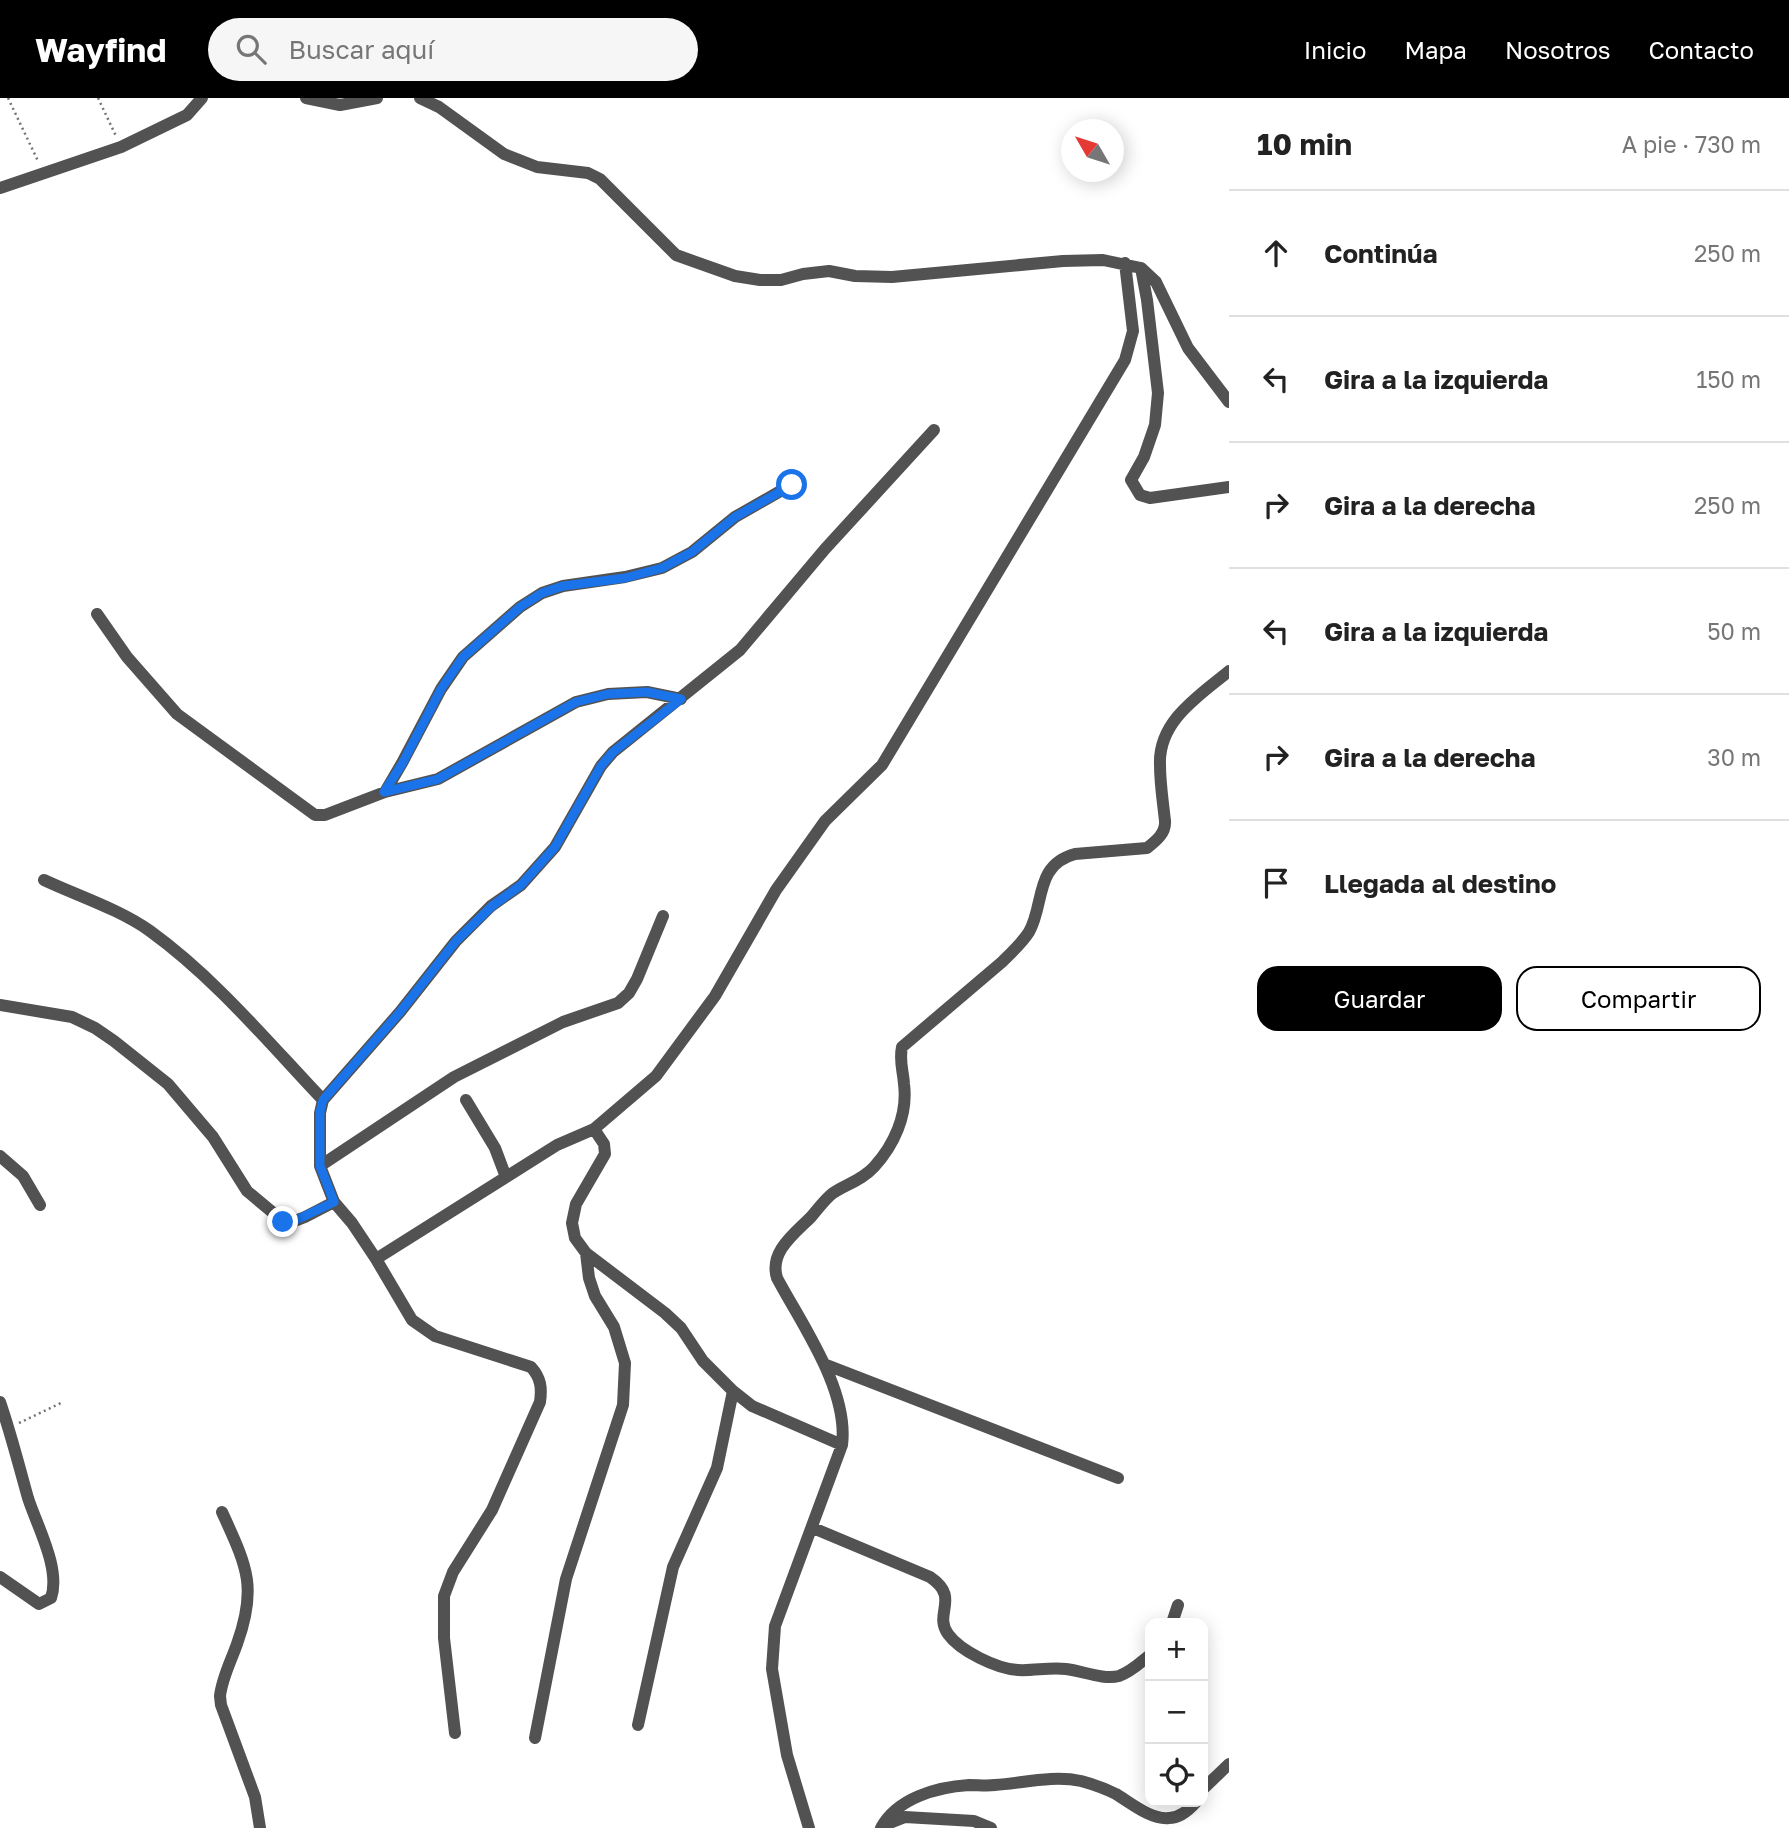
<!DOCTYPE html>
<html lang="es">
<meta charset="utf-8">
<style>
body{margin:0;font-family:"Golos Text",sans-serif;background:#f6f6f6;color:#222}
.controls{position:absolute;right:21px;bottom:21px;display:grid;overflow:hidden;border-radius:14px;box-shadow:0 4px 18px #0003}
.controls button{width:63px;height:63px;display:grid;place-items:center;padding:0;border:0;border-bottom:2px solid #e0e0e0;background:#fff;color:#222;font:35px sans-serif}
.compass{position:absolute;left:1061px;top:21px;width:63px;height:63px;border-radius:50%;background:#fff;box-shadow:0 4px 18px #0003;rotate:309deg}
.stop{position:absolute;width:21px;height:21px;margin:-16px;border:5px solid #1a73e8;border-radius:50%;background:#fff}
.stop.end{background:#1a73e8;border-color:#fff;box-shadow:0 2px 7px #0008}
.list{margin:0;padding:0;list-style:none}
h2{display:flex;justify-content:space-between;align-items:center;height:91px;margin:0;padding:0 28px;font-size:30px}
h2 small{font-size:23px;font-weight:400;color:#767676}
.list li{display:grid;grid-template-columns:46px 1fr auto;gap:21px;align-items:center;box-sizing:border-box;height:126px;padding:0 28px;border-top:2px solid #e0e0e0}
.list b{display:block;font-size:26px;white-space:nowrap}
.list em{font-size:23px;font-style:normal;color:#767676}
.actions{display:flex;gap:14px;padding:21px 28px}
.actions a{flex:1;padding:16px 0;border:2px solid #000;border-radius:21px;text-align:center;font-size:24px;color:#000}
.actions .main{background:#000;color:#fff}
.icon{flex:none;width:38px;height:38px;fill:none;stroke:currentColor;stroke-width:2;stroke-linecap:round;stroke-linejoin:round}
.map{position:relative;flex:none;width:1229px;height:1730px;overflow:hidden}
header{display:flex;align-items:center;gap:42px;box-sizing:border-box;height:98px;padding:0 35px;background:#000;color:#fff}
header strong{font-size:33px}
nav{display:flex;gap:38px;margin-inline-start:auto;font-size:24px}
.search{width:490px;height:63px;background:#f6f6f6;display:flex;align-items:center;gap:18px;box-sizing:border-box;padding:0 24px;border-radius:38px;color:#767676;font-size:26px}
main{display:flex}
aside{flex:1;background:#fff}
.map>svg:first-child{display:block}
.lines{fill:none;stroke-linecap:round;stroke-linejoin:round}
.path{stroke:#747474;stroke-width:2.5;stroke-dasharray:2 3.5;stroke-linecap:butt}
.street{stroke:#525252;stroke-width:12}
.route{stroke:#1a73e8;stroke-width:9}
</style>
<header>
<strong>Wayfind</strong>
<div class="search"><svg class="icon" aria-label="search" viewBox="0 0 24 24"><circle cx="10" cy="10" r="6"/><path d="M15 15l6 6"/></svg>Buscar aquí</div>
<nav><a>Inicio</a><a>Mapa</a><a>Nosotros</a><a>Contacto</a></nav>
</header>
<main>
<div class="map">
<svg width="1229" height="1730" viewBox="0 0 1229 1730">
<rect width="100%" height="100%" fill="#fff"/>
<g class="lines">
<!-- path -->
<path class="path" d="M8,0L38,63
M98,0L116,38
M19,1325L61,1305"/>
<!-- street -->
<path class="street" d="M306,0L340,7L377,0
M420,0L439,9L504,56L537,69L588,75L600,81L676,157L735,178L760,182H781L803,176L829,173L855,178L892,179L1063,163L1103,162L1141,170L1156,184L1188,250L1229,304
M0,90L121,49L187,17L202,0
M1141,170L1147,202L1158,295L1155,327L1144,359L1131,382L1140,397L1150,400L1229,389
M934,332L825,451L740,552L613,654L601,668L555,749L521,787L491,808L456,843L400,914L323,1002L320,1015V1068L334,1104L352,1125L376,1161L557,1047L594,1031L656,978L715,898L776,792L825,723L882,667L1125,262L1133,233L1125,165
M97,516L127,559L177,616L315,717H325L385,694L438,681L576,604L608,596L647,594L681,601
M385,694L402,665L441,591L463,559L520,509L542,495L563,488L625,479L662,470L692,454L735,419L791,387
M44,782C78,798 119,811 150,833C215,880 268,944 323,1002
M0,907L72,919L95,930L114,943L168,986L213,1039L247,1093L283,1123L292,1124L305,1119L334,1104
M466,1002L495,1050L506,1079
M594,1031L604,1046L605,1056L576,1106L572,1125L575,1140L586,1155L665,1215L681,1230L703,1263L733,1293L752,1308L842,1347
M0,1058L23,1078L40,1107
M320,1068L454,979L563,924L618,905L629,895L637,881L663,818
M376,1161L412,1222L435,1238L531,1269C541,1280 542,1290 540,1304L492,1412L453,1474L444,1498V1540L455,1635
M824,1266L1118,1380
M0,1304C11,1336 19,1368 28,1400C37,1428 61,1471 51,1500L39,1506L0,1479
M222,1414C246,1467 258,1488 237,1546C231,1563 222,1580 220,1598L221,1607L255,1699L260,1730
M813,1430L930,1479C961,1500 933,1515 948,1536C960,1553 997,1571 1018,1572C1034,1573 1049,1569 1066,1571C1083,1573 1103,1582 1119,1578C1131,1574 1141,1564 1150,1557
M1172,1525L1178,1507
M638,1627L673,1469L717,1370L733,1293
M535,1640L566,1481L623,1307L625,1265L614,1229L595,1198L589,1180L586,1155
M1203,1691L1229,1666
M882,1728L905,1719L974,1723L991,1730
M809,1730L787,1657L772,1571L775,1528L842,1347C849,1292 802,1227 777,1180C769,1154 794,1136 811,1119C818,1111 825,1101 833,1095C847,1086 862,1082 874,1069C894,1047 908,1017 904,986C903,972 899,963 902,949L1002,864C1011,855 1022,845 1029,834C1045,806 1034,767 1075,756L1147,750C1156,743 1166,735 1165,723C1163,704 1160,686 1160,667C1158,623 1199,598 1229,573
M881,1730C897,1700 937,1689 969,1687C978,1687 987,1688 995,1687C1023,1685 1053,1677 1081,1683C1092,1686 1106,1691 1116,1696C1131,1705 1151,1722 1169,1720C1180,1720 1189,1712 1196,1704"/>
</g>
<g class="lines">
<!-- route -->
<path class="route" d="M283,1124H292L334,1104L320,1068V1014L323,1002L400,914L456,843L492,808L521,787L555,749L601,668L613,654L681,601L647,594L608,596L576,604L438,681L384,694L402,666L441,591L463,559L520,509L542,495L563,488L625,480L662,470L692,454L735,419L792,387"/>
</g>
</svg>
<div class="controls">
<button>+</button>
<button>−</button>
<button><svg class="icon" aria-label="locate" viewBox="0 0 24 24"><circle cx="12" cy="12" r="6"/><path d="M12 2v4M12 18v4M2 12h4M18 12h4"/></svg></button>
</div>
<svg class="compass" viewBox="-18 -18 36 36"><path d="M0-13l5 13h-10z" fill="#e53935"/><path d="M0 13l5-13h-10z" fill="#767676"/></svg>
<div class="stop" style="left:792px;top:387px"></div>
<div class="stop end" style="left:283px;top:1124px"></div>
</div>
<aside>
<h2>10 min<small>A pie · 730 m</small></h2>
<ul class="list">
<li><svg class="icon" aria-label="ahead" viewBox="0 0 24 24"><path d="M12 20V5M6 11l6-6 6 6"/></svg><div><b>Continúa</b></div><em>250 m</em></li>
<li><svg class="icon" aria-label="left" viewBox="0 0 24 24"><path d="M17 20v-9H6M10 6l-5 5 5 5"/></svg><div><b>Gira a la izquierda</b></div><em>150 m</em></li>
<li><svg class="icon" aria-label="right" viewBox="0 0 24 24"><path d="M7 20v-9h11M14 6l5 5-5 5"/></svg><div><b>Gira a la derecha</b></div><em>250 m</em></li>
<li><svg class="icon" aria-label="left" viewBox="0 0 24 24"><path d="M17 20v-9H6M10 6l-5 5 5 5"/></svg><div><b>Gira a la izquierda</b></div><em>50 m</em></li>
<li><svg class="icon" aria-label="right" viewBox="0 0 24 24"><path d="M7 20v-9h11M14 6l5 5-5 5"/></svg><div><b>Gira a la derecha</b></div><em>30 m</em></li>
<li><svg class="icon" aria-label="arrive" viewBox="0 0 24 24"><path d="M6 21V4h12l-3 4 3 4H6"/></svg><div><b>Llegada al destino</b></div></li>
</ul>
<div class="actions"><a class="main">Guardar</a><a>Compartir</a></div>
</aside>
</main>
